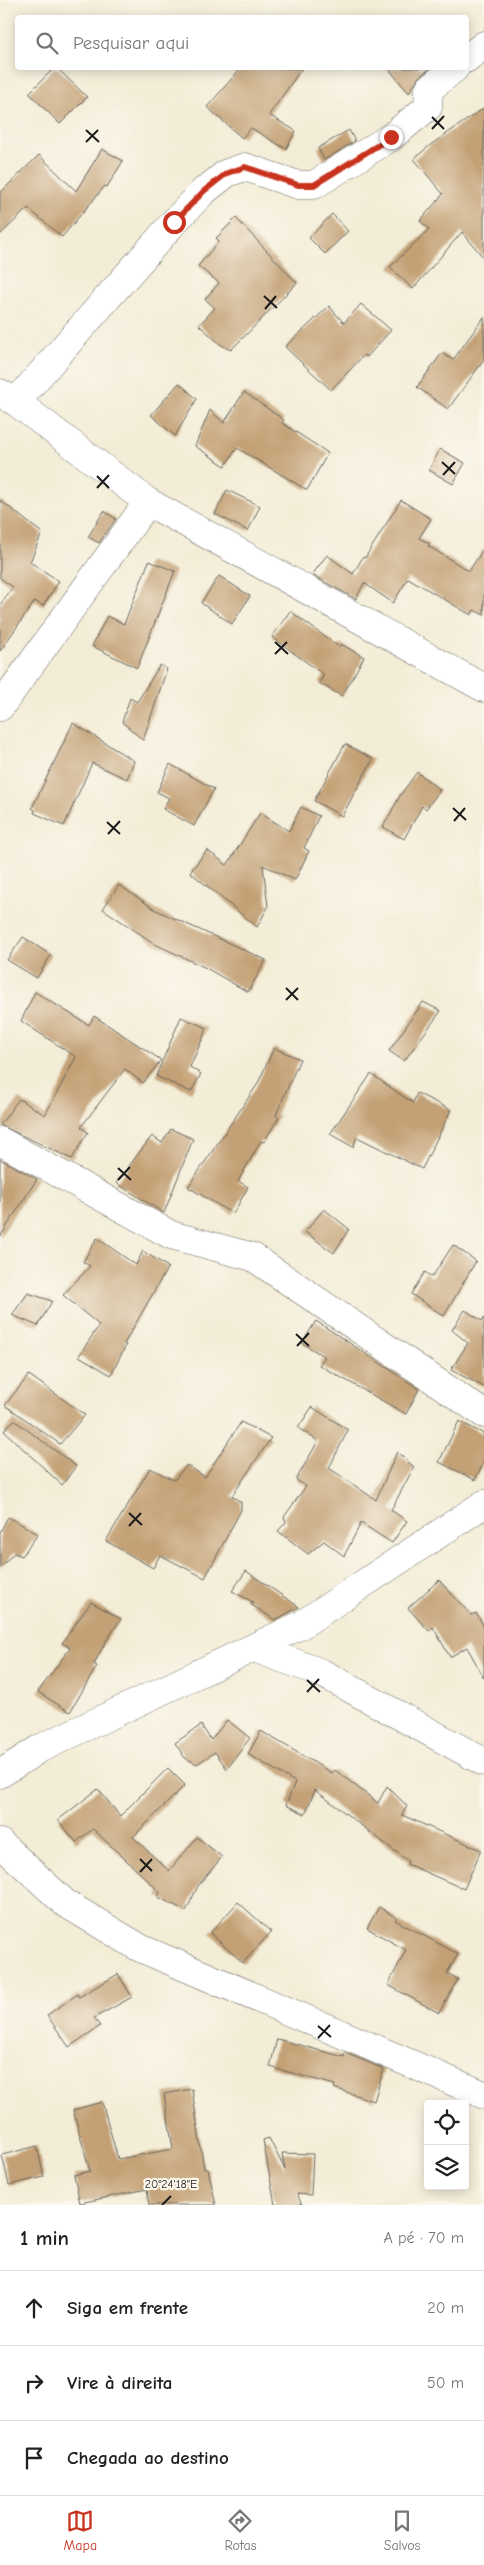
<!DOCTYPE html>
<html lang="pt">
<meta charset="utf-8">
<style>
body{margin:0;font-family:"Comic Neue",sans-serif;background:#f6f6f6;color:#202124}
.controls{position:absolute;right:15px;bottom:15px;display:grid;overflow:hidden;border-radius:5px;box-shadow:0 2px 12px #0003}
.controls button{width:45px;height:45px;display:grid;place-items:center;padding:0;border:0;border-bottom:1px solid #e0e0e0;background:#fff;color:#202124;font:25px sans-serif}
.stop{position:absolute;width:15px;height:15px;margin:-11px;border:4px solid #c8321e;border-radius:50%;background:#fff}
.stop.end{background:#c8321e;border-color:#fff;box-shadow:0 1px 5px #0008}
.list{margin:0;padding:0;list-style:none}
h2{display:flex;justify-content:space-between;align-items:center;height:65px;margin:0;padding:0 20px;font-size:21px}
h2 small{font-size:16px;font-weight:400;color:#757577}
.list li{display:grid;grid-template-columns:32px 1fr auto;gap:15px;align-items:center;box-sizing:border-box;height:75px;padding:0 20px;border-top:1px solid #e0e0e0}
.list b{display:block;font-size:19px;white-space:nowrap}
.list em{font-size:16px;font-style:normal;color:#757577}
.icon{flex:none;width:28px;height:28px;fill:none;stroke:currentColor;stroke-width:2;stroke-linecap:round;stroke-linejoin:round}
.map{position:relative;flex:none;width:484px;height:2205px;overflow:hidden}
.search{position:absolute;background:#fff;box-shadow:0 2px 12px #0003;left:15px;right:15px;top:15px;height:55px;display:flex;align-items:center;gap:12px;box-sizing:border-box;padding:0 18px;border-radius:5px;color:#757577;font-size:19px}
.sheet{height:290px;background:#fff}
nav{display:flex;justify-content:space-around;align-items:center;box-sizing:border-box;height:70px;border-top:1px solid #e0e0e0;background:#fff;font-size:14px;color:#757577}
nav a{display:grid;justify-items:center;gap:2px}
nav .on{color:#c8321e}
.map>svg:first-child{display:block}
.building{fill:#c3a074}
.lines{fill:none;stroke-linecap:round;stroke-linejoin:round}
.minor-casing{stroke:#67655d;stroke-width:29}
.minor{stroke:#fff;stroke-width:28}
.route{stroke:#c8321e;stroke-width:6}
.ticks{fill:none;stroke:#1c1c1c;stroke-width:2}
.ticks-label{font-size:12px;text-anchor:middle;fill:#1c1c1c;stroke:#fbf7ec;stroke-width:4.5;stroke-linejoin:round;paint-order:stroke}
</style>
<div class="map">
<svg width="484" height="2205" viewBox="0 0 484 2205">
<rect width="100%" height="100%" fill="#fbf7ec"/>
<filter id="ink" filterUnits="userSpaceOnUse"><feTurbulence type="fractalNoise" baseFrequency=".02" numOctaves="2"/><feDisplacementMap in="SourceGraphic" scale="10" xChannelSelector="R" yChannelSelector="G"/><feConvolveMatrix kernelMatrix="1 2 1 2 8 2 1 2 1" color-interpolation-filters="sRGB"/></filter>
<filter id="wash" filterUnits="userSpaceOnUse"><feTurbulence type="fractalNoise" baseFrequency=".0096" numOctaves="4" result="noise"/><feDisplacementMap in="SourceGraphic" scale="20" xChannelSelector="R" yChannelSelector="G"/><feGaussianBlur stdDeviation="1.12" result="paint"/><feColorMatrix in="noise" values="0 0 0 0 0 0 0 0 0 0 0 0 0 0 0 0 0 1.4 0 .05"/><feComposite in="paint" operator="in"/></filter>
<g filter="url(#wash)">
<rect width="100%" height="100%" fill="#f3edd7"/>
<g id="blocks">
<!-- building -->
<path class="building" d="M54,68H57L87,97L60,124L29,93Z
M241,68H302L269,115L296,131L286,149L251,128L242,138L207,107Z
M388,68H431L419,77L409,93Z
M484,108V258L462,232L413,289L390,267L429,229L420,221L443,194L414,159L429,146Z
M349,130L355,141L324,160L318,148Z
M102,149L123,161L107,187L105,186L62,237L28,208L0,235V193L39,155L76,191Z
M332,214L348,231L325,254L309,238Z
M236,218L297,283L231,350L220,344L199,325L215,308L205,299L219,283L198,266L219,241L216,238Z
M361,304L391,330L367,357L364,355L331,390L285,347L329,306L344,323Z
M484,317V360L448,409L417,387L442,353L453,360Z
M179,383L197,399L175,436L151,415Z
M244,392L284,420L282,423L328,453L307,490L237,448L225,466L195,446L210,410L224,423Z
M440,449L465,463L453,484L429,470Z
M227,490L260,506L248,531L215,514Z
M0,500L42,533L30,562L59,581L43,606L35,601L0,651V605L13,587L0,578Z
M401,500L431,519L419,538L430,544L428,546L469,571L484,548V615L474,610L471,615L408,578L393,603L364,583L356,599L312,575L327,555L353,574L363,557L365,558Z
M104,511L116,519L99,543L88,537Z
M149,561L175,571L137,668L92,646L107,616L124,624Z
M219,576L250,596L232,624L201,603Z
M290,611L339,647L341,644L364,657L342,696L319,683L324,675L272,637Z
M160,665L167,669L143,740L122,722L130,698L137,702Z
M73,723L134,761L127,779L92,763L64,826L34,813L35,810L32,808Z
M345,744L373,759L342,816L314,801Z
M170,764L214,789L194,826L163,809L169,798L157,792Z
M417,772L440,790L426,809L422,806L404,839L383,827L401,794Z
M301,807L319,816L304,848L309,851L295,880L263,865L268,907L257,927L190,872L207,850L227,865L260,813L289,831Z
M119,885L156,910L266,960L248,992L206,968L155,944L103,909Z
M23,937L51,955L37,978L7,960Z
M35,992L89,1025L94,1016L161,1060L143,1083L125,1069L81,1127L88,1132L72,1159L0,1125L19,1099L45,1115L76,1057L21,1021Z
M423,1002L441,1011L404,1061L389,1051Z
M181,1017L207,1028L190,1067L201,1074L191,1092L156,1076Z
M274,1048L300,1059L276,1115L279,1117L264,1142L261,1141L238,1181L248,1187L233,1214L188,1187L257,1085Z
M371,1074L413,1103L417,1093L451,1110L422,1169L357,1137L353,1147L330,1134Z
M171,1129L193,1139L164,1213L116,1183L152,1136L162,1143Z
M0,1159L37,1179L0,1237Z
M324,1209L349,1229L334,1253L305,1232Z
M97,1238L136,1265L143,1251L168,1267L124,1344L126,1345L111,1375L79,1356L99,1325L63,1295L90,1266L83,1262Z
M453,1245L476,1261L444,1316L411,1294L425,1272L432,1277Z
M28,1293L52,1301L38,1326L12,1315Z
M465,1310L482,1321L484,1318V1387L451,1370L468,1343L452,1330Z
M316,1321L419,1389L406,1414L319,1365L325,1357L302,1343Z
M29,1375L85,1415L60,1444L5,1405Z
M312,1407L348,1430L329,1468L376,1500L397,1452L414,1467L391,1510L407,1521L392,1543L361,1523L344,1556L324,1541L308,1554L278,1531L286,1522L284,1517L306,1486L296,1480L318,1441L298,1428Z
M14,1420L76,1466L62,1485L4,1431Z
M459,1421L484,1434V1462L475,1480L439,1462Z
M241,1422L271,1438L232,1496L241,1502V1510L205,1578L160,1555L153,1568L106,1541L150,1468L174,1480L187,1465L205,1477Z
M8,1517L38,1534L22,1556L14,1553L0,1568V1532Z
M246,1571L299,1607L275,1620L250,1604L253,1602L232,1591Z
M439,1580L471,1615L476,1613L484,1627V1678L467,1647L450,1657L433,1627L429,1631L408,1608Z
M91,1602L121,1619L106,1641L94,1664L97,1666L70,1712L38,1692L70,1648L62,1643Z
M227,1720L250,1738L227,1769L215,1752L197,1764L185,1758L175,1743L201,1725L211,1740Z
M261,1731L332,1773L335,1770L378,1803L387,1786L407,1806L402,1815L481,1850L464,1889L407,1864L408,1861L315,1790L305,1814L286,1805L295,1782L248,1754Z
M168,1768L185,1785L133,1837L169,1871L197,1837L222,1857L198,1886L186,1911L158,1897L160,1892L93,1829L76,1842L58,1820L98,1789L120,1816Z
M238,1902L271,1932L243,1963L210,1933Z
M379,1907L397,1918L395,1920L458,1954L447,1973L458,1979L439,2013L388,1985L406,1950L367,1928Z
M118,1974L132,1997L94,2018L100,2026L69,2047L47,2015L78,1994L79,1997Z
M277,2039L344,2057L345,2053L384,2069L374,2101L334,2088L335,2085L270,2067Z
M192,2089L204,2169H208L216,2205H149L147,2189L80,2203L74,2175L90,2171L73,2110L102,2102L118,2159L173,2149L164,2094Z
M269,2138L285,2170L282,2153L313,2154L311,2195L297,2194L302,2205H275L263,2140Z
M37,2146L44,2177L9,2185L2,2155Z"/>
</g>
</g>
<g filter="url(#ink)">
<use href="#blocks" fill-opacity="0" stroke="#67655d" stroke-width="1"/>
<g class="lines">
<!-- minor casing -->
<g class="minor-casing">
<path id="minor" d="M466,59L484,45
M0,393L16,402L148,502L484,688
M16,402L174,222L204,191L227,173L245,167L298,185H314L391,137L428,107L429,89L455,68
M0,707L148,502
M0,1141L171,1235L253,1257L484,1414
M254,1648L322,1673L484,1762
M0,1774L39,1749L301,1625L484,1504
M0,1843L65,1903L140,1948L484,2095"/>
</g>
<!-- minor -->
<use href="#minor" class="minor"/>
</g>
</g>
<g class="lines" filter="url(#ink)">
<!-- route -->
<path class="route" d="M174,222L204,191L227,173L245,167L298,185H314L391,137"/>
</g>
<!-- ticks -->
<path class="ticks" d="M432,117L444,129M432,129L444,116M86,130L99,142M86,142L98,130M264,296L277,308M265,309L276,296M442,462L455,474M443,475L455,462M97,476L109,488M97,488L109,475M275,642L288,654M275,654L287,642M453,808L466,820M454,821L465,808M107,822L120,834M108,834L120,821M286,988L298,1000M286,1000L298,988M118,1168L131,1180M118,1180L130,1167M296,1334L309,1346M297,1346L309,1333M129,1513L142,1525M129,1526L141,1513M307,1680L320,1692M307,1692L319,1679M140,1859L152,1871M140,1872L152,1859M318,2026L331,2037M318,2038L330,2025M162,2205L171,2196"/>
<g class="ticks-label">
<text x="171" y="2188">20°24'18"E</text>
</g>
</svg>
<div class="controls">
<button><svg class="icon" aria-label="locate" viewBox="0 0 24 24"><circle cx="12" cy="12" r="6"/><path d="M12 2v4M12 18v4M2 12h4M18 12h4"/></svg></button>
<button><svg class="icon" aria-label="layers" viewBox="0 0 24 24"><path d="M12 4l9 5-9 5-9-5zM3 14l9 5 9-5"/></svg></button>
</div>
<div class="stop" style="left:174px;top:222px"></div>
<div class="stop end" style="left:391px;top:137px"></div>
<div class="search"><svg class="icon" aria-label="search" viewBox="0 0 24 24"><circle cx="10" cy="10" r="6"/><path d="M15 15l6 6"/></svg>Pesquisar aqui</div>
</div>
<section class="sheet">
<h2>1 min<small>A pé · 70 m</small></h2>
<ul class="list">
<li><svg class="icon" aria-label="ahead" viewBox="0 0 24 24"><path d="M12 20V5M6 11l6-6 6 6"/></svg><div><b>Siga em frente</b></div><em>20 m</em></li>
<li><svg class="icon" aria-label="right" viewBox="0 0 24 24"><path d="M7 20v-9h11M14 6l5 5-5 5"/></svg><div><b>Vire à direita</b></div><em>50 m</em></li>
<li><svg class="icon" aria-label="arrive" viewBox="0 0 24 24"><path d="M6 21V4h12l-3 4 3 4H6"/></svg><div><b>Chegada ao destino</b></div></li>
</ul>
</section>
<nav>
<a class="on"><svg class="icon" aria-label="map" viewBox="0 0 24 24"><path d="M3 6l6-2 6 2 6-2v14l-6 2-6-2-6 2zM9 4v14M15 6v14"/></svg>Mapa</a>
<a><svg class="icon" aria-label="directions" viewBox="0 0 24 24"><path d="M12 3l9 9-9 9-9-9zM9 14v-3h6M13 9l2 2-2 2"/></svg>Rotas</a>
<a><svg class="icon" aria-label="saved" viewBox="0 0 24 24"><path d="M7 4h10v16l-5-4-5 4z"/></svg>Salvos</a>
</nav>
